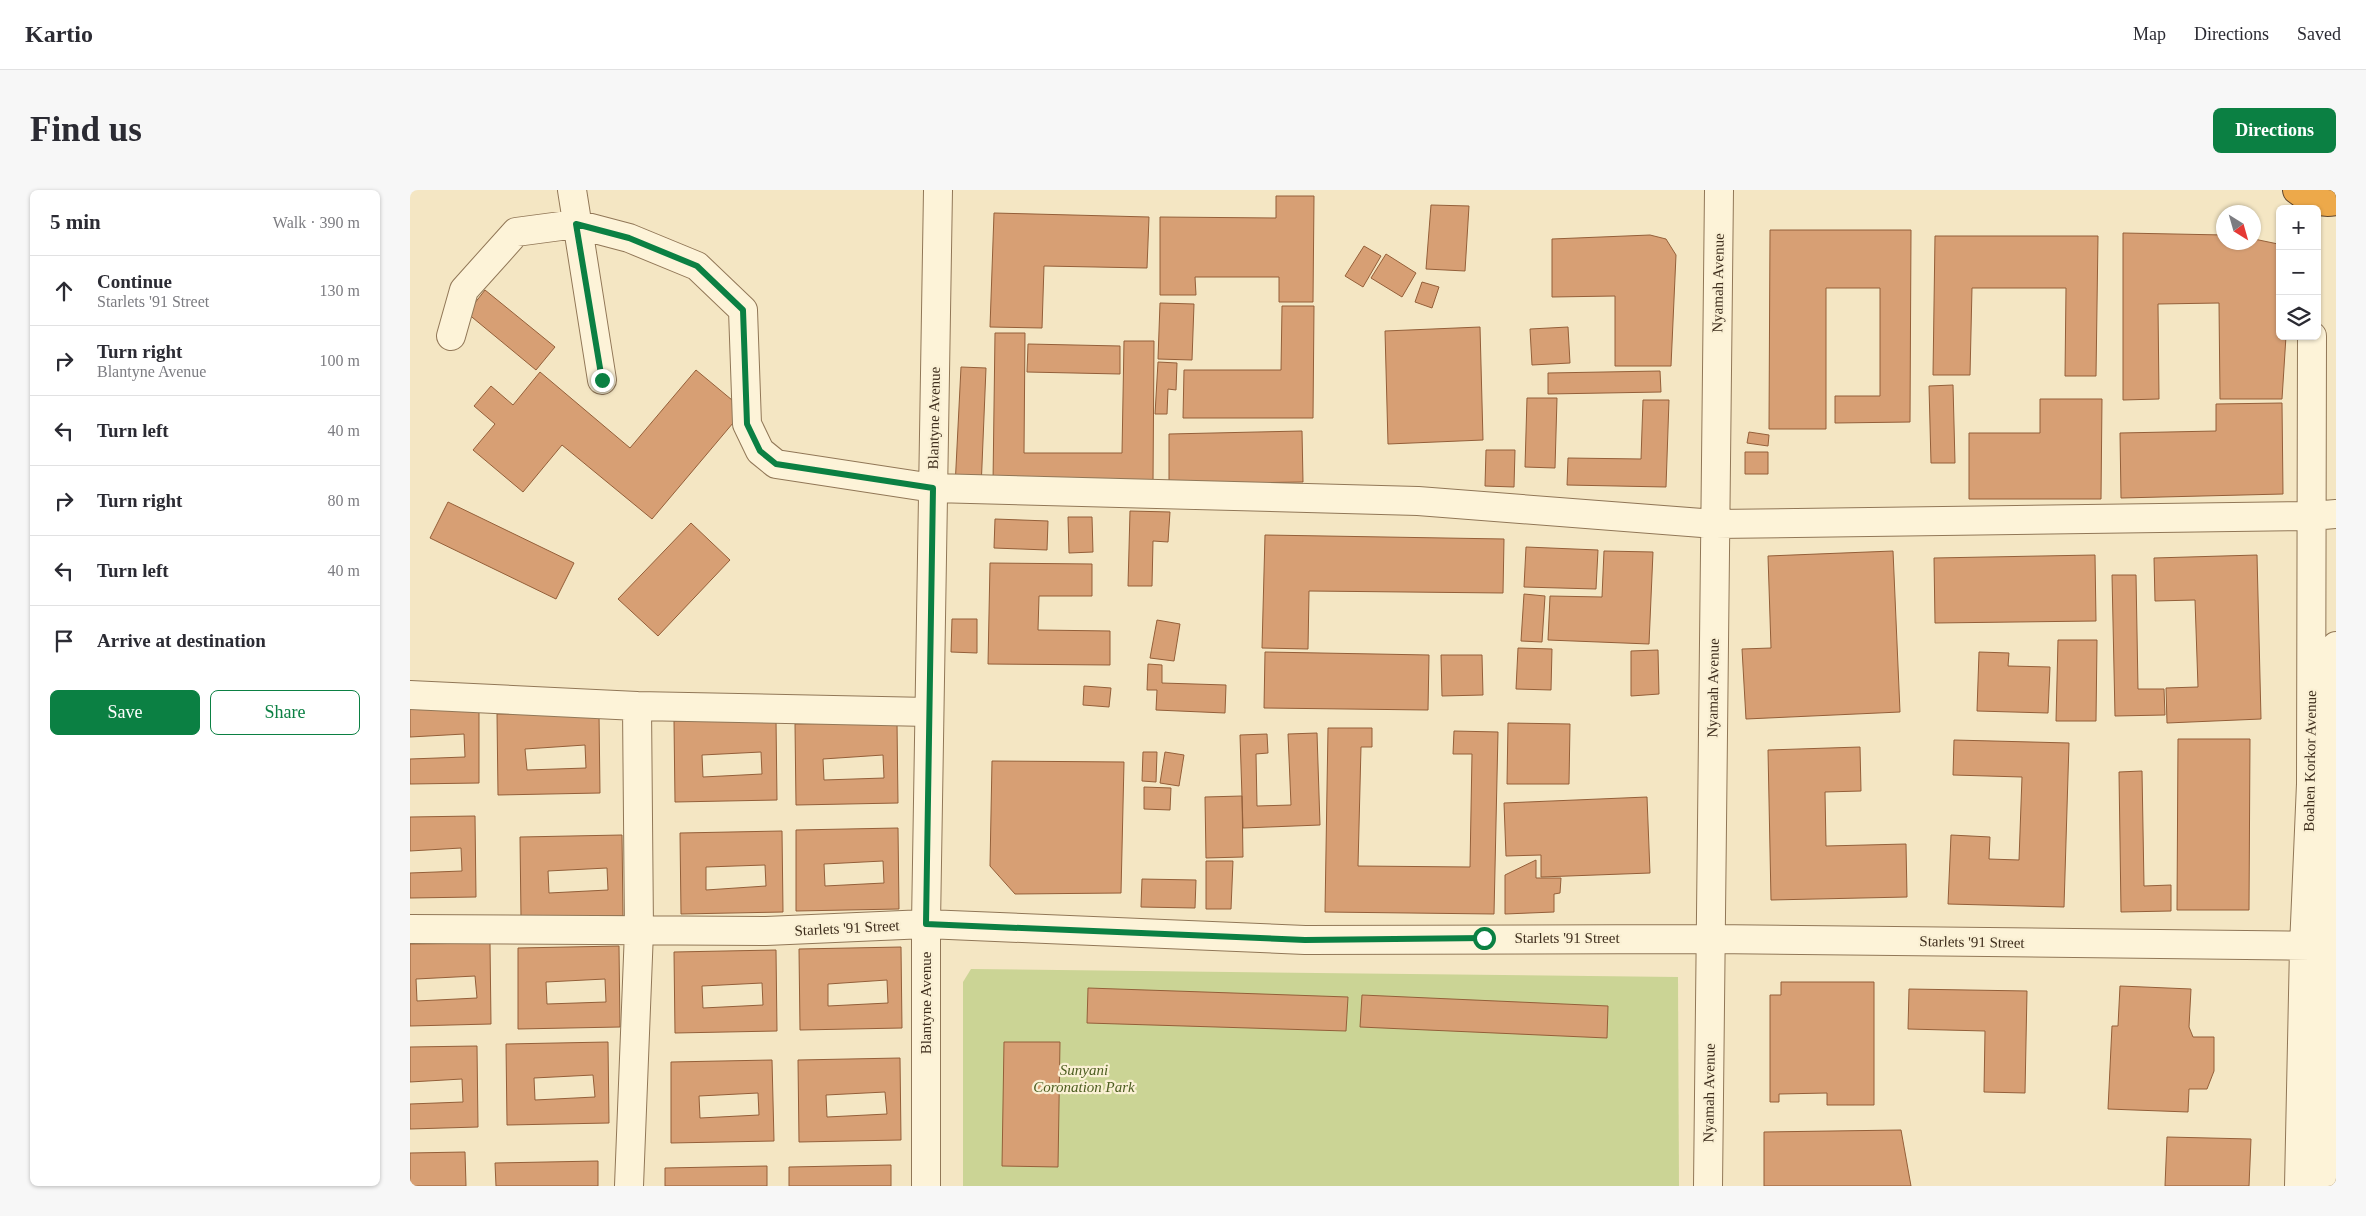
<!DOCTYPE html>
<meta charset="utf-8">
<style>
body{margin:0;font-family:Georgia,serif;background:#f7f7f7;color:#2b2b33}
.controls{position:absolute;right:15px;top:15px;display:grid;overflow:hidden;border-radius:8px;box-shadow:0 1px 4px #0004}
.controls button{width:45px;height:45px;display:grid;place-items:center;padding:0;border:0;border-bottom:1px solid #e1e1e2;background:#fff;color:#2b2b33;font:25px sans-serif}
.compass{position:absolute;left:1806px;top:15px;width:45px;height:45px;border-radius:50%;background:#fff;box-shadow:0 1px 4px #0004;rotate:143deg}
.stop{position:absolute;width:15px;height:15px;margin:-11px;border:4px solid #0b8043;border-radius:50%;background:#fff}
.stop.end{background:#0b8043;border-color:#fff;box-shadow:0 1px 5px #0008}
.list{margin:0;padding:0;list-style:none}
h2{display:flex;justify-content:space-between;align-items:center;height:65px;margin:0;padding:0 20px;font-size:21px}
h2 small{font-size:16px;font-weight:400;color:#7c7c81}
.list li{display:grid;grid-template-columns:32px 1fr auto;gap:15px;align-items:center;box-sizing:border-box;height:70px;padding:0 20px;border-top:1px solid #e1e1e2}
.list b{display:block;font-size:19px;white-space:nowrap}
.list p{margin:0;font-size:16px;white-space:nowrap;color:#7c7c81}
.list em{font-size:16px;font-style:normal;color:#7c7c81}
.actions{display:flex;gap:10px;padding:15px 20px}
.actions a{flex:1;padding:11px 0;border:1px solid #0b8043;border-radius:8px;text-align:center;font-size:18px;color:#0b8043}
.actions .main{background:#0b8043;color:#fff}
.icon{flex:none;width:28px;height:28px;fill:none;stroke:currentColor;stroke-width:2;stroke-linecap:round;stroke-linejoin:round}
.map{position:relative;flex:none;width:1926px;height:996px;overflow:hidden;border-radius:8px}
header{display:flex;align-items:center;gap:30px;box-sizing:border-box;height:70px;padding:0 25px;background:#fff;border-bottom:1px solid #e1e1e2}
header strong{font-size:24px}
nav{display:flex;gap:28px;margin-inline-start:auto;font-size:18px}
.intro{display:flex;align-items:center;justify-content:space-between;box-sizing:border-box;height:120px;padding:0 30px}
h1{margin:0;font-size:35px}
.button{padding:12px 22px;border-radius:8px;background:#0b8043;color:#fff;font-size:18px;font-weight:700}
main{display:flex;gap:30px;padding:0 30px}
aside{flex:1;background:#fff;border-radius:8px;box-shadow:0 1px 4px #0004}
.map>svg:first-child{display:block}
.green{fill:#cbd495}
.building{fill:#d79f74;stroke:#945f39;fill-rule:evenodd}
.lines{fill:none;stroke-linecap:round;stroke-linejoin:round}
.minor-casing{stroke:#917757;stroke-width:30}
.highway-casing{stroke:#5e442b;stroke-width:30}
.minor{stroke:#fdf3d8;stroke-width:28}
.highway{stroke:#eda94a;stroke-width:28}
.route{stroke:#0b8043;stroke-width:6}
.labels{text-anchor:middle;dominant-baseline:central;stroke-width:4.5;stroke-linejoin:round;paint-order:stroke}
.street-label{font-size:15px;fill:#3f2e1d;stroke:#faf0d4}
.park-label{font-size:15px;font-style:italic;fill:#4d5e21;stroke:#faf0d4}
</style>
<header>
<strong>Kartio</strong>
<nav><a>Map</a><a>Directions</a><a>Saved</a></nav>
</header>
<div class="intro"><h1>Find us</h1><a class="button">Directions</a></div>
<main>
<aside>
<h2>5 min<small>Walk · 390 m</small></h2>
<ul class="list">
<li><svg class="icon" aria-label="ahead" viewBox="0 0 24 24"><path d="M12 20V5M6 11l6-6 6 6"/></svg><div><b>Continue</b><p>Starlets '91 Street</p></div><em>130 m</em></li>
<li><svg class="icon" aria-label="right" viewBox="0 0 24 24"><path d="M7 20v-9h11M14 6l5 5-5 5"/></svg><div><b>Turn right</b><p>Blantyne Avenue</p></div><em>100 m</em></li>
<li><svg class="icon" aria-label="left" viewBox="0 0 24 24"><path d="M17 20v-9H6M10 6l-5 5 5 5"/></svg><div><b>Turn left</b></div><em>40 m</em></li>
<li><svg class="icon" aria-label="right" viewBox="0 0 24 24"><path d="M7 20v-9h11M14 6l5 5-5 5"/></svg><div><b>Turn right</b></div><em>80 m</em></li>
<li><svg class="icon" aria-label="left" viewBox="0 0 24 24"><path d="M17 20v-9H6M10 6l-5 5 5 5"/></svg><div><b>Turn left</b></div><em>40 m</em></li>
<li><svg class="icon" aria-label="arrive" viewBox="0 0 24 24"><path d="M6 21V4h12l-3 4 3 4H6"/></svg><div><b>Arrive at destination</b></div></li>
</ul>
<div class="actions"><a class="main">Save</a><a>Share</a></div>
</aside>
<div class="map">
<svg width="1926" height="996" viewBox="0 0 1926 996">
<rect width="100%" height="100%" fill="#f4e6c3"/>
<!-- green -->
<path class="green" d="M561,779L1268,787L1269,996H553V792Z"/>
<!-- building -->
<path class="building" d="M866,6H904L903,112H869V87H785L786,105H750V27L866,28Z
M1021,15L1059,16L1055,81L1016,79Z
M584,23L739,27L737,78L634,76L632,138L580,137Z
M1360,40H1501L1500,232L1425,233V206H1470V98H1416V239H1359Z
M1713,43L1814,45V52H1844V49L1868,54L1870,146H1876L1872,209H1810L1809,113L1748,114L1749,209L1713,210Z
M1240,45L1256,49L1266,65L1261,176H1205V106L1142,107V49Z
M1525,46H1688L1686,186H1655L1656,98H1562L1560,185H1523Z
M954,56L971,66L953,97L935,86Z
M976,64L1006,83L992,107L961,88Z
M1012,92L1029,97L1022,118L1005,112Z
M75,100L145,157L126,180L57,123Z
M750,113L784,114L782,170L748,169Z
M872,116H904L903,228H773L774,180H871Z
M1070,137L1073,250L978,254L975,141Z
M1158,137L1160,173L1122,175L1120,139Z
M585,143H615L614,263H712L714,151H744L743,293L583,292Z
M618,154L710,156V184L617,182Z
M748,172L767,173L766,200L758,199L757,224H745Z
M551,177L576,178L571,299L545,297Z
M286,180L334,220L242,329L152,255L113,302L63,260L85,234L64,216L81,196L103,215L130,182L220,258Z
M1250,181L1251,202L1138,204V183Z
M1543,195L1545,273H1521L1519,196Z
M1117,208H1147L1145,278L1115,277Z
M1630,209H1692L1691,309H1559V243H1630Z
M1233,210H1259L1256,297L1157,295L1158,268L1231,269Z
M1872,213L1873,304L1711,308L1710,243L1806,241V214Z
M892,241L893,292L759,294V244Z
M1339,242L1359,245L1358,256L1337,253Z
M1076,260H1105L1104,297L1075,296Z
M1335,262H1358V284H1335Z
M38,312L164,373L146,409L20,348Z
M720,321L760,322L758,352L743,351L742,396H718Z
M658,327H682L683,362L659,363Z
M585,329L638,331L637,360L584,358Z
M281,333L320,370L248,446L208,409Z
M855,345L1094,349L1093,403L899,401L898,459L852,458Z
M1116,357L1188,360L1186,399L1114,397Z
M1194,361L1243,362L1239,454L1138,450L1140,406L1192,407Z
M1483,361L1490,522L1336,529L1332,459L1361,458L1358,366Z
M1685,365L1686,431L1525,433L1524,368Z
M1847,365L1851,529L1757,533L1756,498L1788,497L1785,410L1745,411L1744,368Z
M580,373L682,374V406H629L628,440L700,441V475L578,474Z
M1702,385H1726L1728,499H1754L1755,525L1705,526Z
M1114,404L1135,406L1132,452L1111,451Z
M542,429H567V463L541,462Z
M747,430L770,434L764,471L740,468Z
M1648,450H1687L1686,531H1646Z
M1108,458L1142,459L1141,500L1106,499Z
M1248,460L1249,504L1221,506V461Z
M855,462L1019,465L1018,520L854,518Z
M1569,462L1599,463L1598,476L1640,477L1638,523L1567,521Z
M1031,465H1072L1073,505L1032,506Z
M738,474L752,475V493L816,495L815,523L746,520L747,500H737Z
M674,496L701,498L699,517L673,515Z
M69,511V593L0,594V569L55,567L54,544L0,547V512Z
M189,523L190,603L88,605L87,524ZM175,555L176,578L117,580L115,559Z
M366,529L367,610L265,612L264,531ZM351,562L352,584L293,587L292,565Z
M487,532L488,613L386,615L385,534ZM473,565L474,588L414,590L413,569Z
M1098,533L1160,534L1159,594H1097Z
M918,538H962V557H951L948,676L1060,677L1062,564H1043L1044,541L1088,542L1084,724L915,722Z
M907,543L910,635L833,638L830,545L857,544L858,563L846,564L847,616L881,615L878,544Z
M1768,549H1840L1839,720H1767Z
M1544,550L1659,553L1654,717L1538,714L1541,645L1580,647L1579,669L1609,670L1612,587L1543,585Z
M1450,557L1451,601L1415,602L1416,656L1496,654L1497,707L1361,710L1358,560Z
M733,562H747L746,592L732,591Z
M755,562L774,565L769,596L750,593Z
M582,571L714,572L711,703L605,704L580,676Z
M1732,581L1734,696L1761,695V721L1711,722L1709,582Z
M734,597L761,598L760,620L734,619Z
M832,606L833,667L796,668L795,607Z
M1237,607L1240,683L1131,687V665L1096,666L1094,613Z
M65,626L66,707L0,708V683L52,681L51,658L0,661V627Z
M488,638L489,719L386,721V640ZM473,671L474,693L415,696L414,674Z
M372,641L373,722L271,724L270,643ZM355,675L356,696L296,700V677Z
M212,645L213,726L111,728L110,647ZM197,678L198,700L139,703L138,681Z
M1126,670V688H1151L1150,703L1144,704V722L1095,724V685Z
M796,671H823L821,719H796Z
M732,689L786,690L785,718L731,717Z
M80,753L81,834L0,836V754ZM65,786L67,808L7,811L6,789Z
M209,756L210,837L108,839V758ZM195,789L196,812L137,814L136,792Z
M491,757L492,838L390,840L389,759ZM477,790L478,813L418,816V794Z
M366,760L367,841L265,843L264,762ZM352,793L353,815L293,818L292,796Z
M1371,792H1464V915H1417V903L1369,904V912H1360V805H1371Z
M1710,796L1781,799L1779,837L1783,847H1804V881L1797,899H1779L1778,922L1698,919L1702,836H1708Z
M678,798L938,807L936,841L677,833Z
M1499,799L1617,801L1615,903L1574,902L1575,841L1498,839Z
M952,805L1198,816L1197,848L950,837Z
M198,852L199,933L97,935L96,854ZM183,885L185,907L125,910L124,888Z
M594,852H650L648,977L592,976Z
M67,856L68,937L0,939V914L53,912L52,889L0,892V857Z
M490,868L491,950L389,952L388,870ZM475,902L477,924L417,927L416,905Z
M362,870L364,951L261,953V872ZM348,903L349,925L290,928L289,906Z
M1491,940L1501,996H1354V942Z
M1757,947L1841,949L1839,996H1755Z
M55,962L56,996H0V963Z
M188,971V996H86L85,973Z
M481,975V996H379V977Z
M357,976V996H255V978Z"/>
<g class="lines">
<!-- minor casing -->
<g class="minor-casing">
<path id="minor" d="M162,0L192,190
M41,146L54,100L106,42L166,34L219,48L287,76L333,120L337,234L350,261L366,274L523,298L1008,311L1305,334L1901,326L1926,324
M0,505L227,516
M0,739L356,741L516,734L895,750L1301,749L1926,756
M219,996L229,741L227,516L519,522
M516,996V734L528,0
M1298,996L1309,0
M1889,996L1894,757L1901,594L1902,146
M1914,996L1926,456"/>
</g>
<!-- highway casing -->
<g class="highway-casing">
<path id="highway" d="M1887,0C1898,9 1912,14 1926,11"/>
</g>
<!-- minor -->
<use href="#minor" class="minor"/>
<!-- highway -->
<use href="#highway" class="highway"/>
</g>
<g class="lines">
<!-- route -->
<path class="route" d="M192,190L166,34L219,48L287,76L333,120L337,234L350,261L366,274L523,298L516,734L895,750L1074,748"/>
</g>
<g class="labels">
<!-- street labels -->
<g class="street-label">
<text transform="translate(1308 93) rotate(-89)">Nyamah Avenue</text>
<text transform="translate(524 228) rotate(-89)">Blantyne Avenue</text>
<text transform="translate(1303 498) rotate(-89)">Nyamah Avenue</text>
<text transform="translate(1900 571) rotate(-89)">Boahen Korkor Avenue</text>
<text transform="translate(437 738) rotate(-3)">Starlets '91 Street</text>
<text x="1157" y="748">Starlets '91 Street</text>
<text transform="translate(1562 752) rotate(1)">Starlets '91 Street</text>
<text transform="translate(516 813) rotate(-90)">Blantyne Avenue</text>
<text transform="translate(1299 903) rotate(-89)">Nyamah Avenue</text>
</g>
<!-- park labels -->
<g class="park-label">
<text x="674" y="880">Sunyani<tspan x="674" dy="17">Coronation Park</tspan></text>
</g>
</g>
</svg>
<div class="controls">
<button>+</button>
<button>−</button>
<button><svg class="icon" aria-label="layers" viewBox="0 0 24 24"><path d="M12 4l9 5-9 5-9-5zM3 14l9 5 9-5"/></svg></button>
</div>
<svg class="compass" viewBox="-18 -18 36 36"><path d="M0-13l5 13h-10z" fill="#e53935"/><path d="M0 13l5-13h-10z" fill="#7c7c81"/></svg>
<div class="stop" style="left:1074px;top:748px"></div>
<div class="stop end" style="left:192px;top:190px"></div>
</div>
</main>
